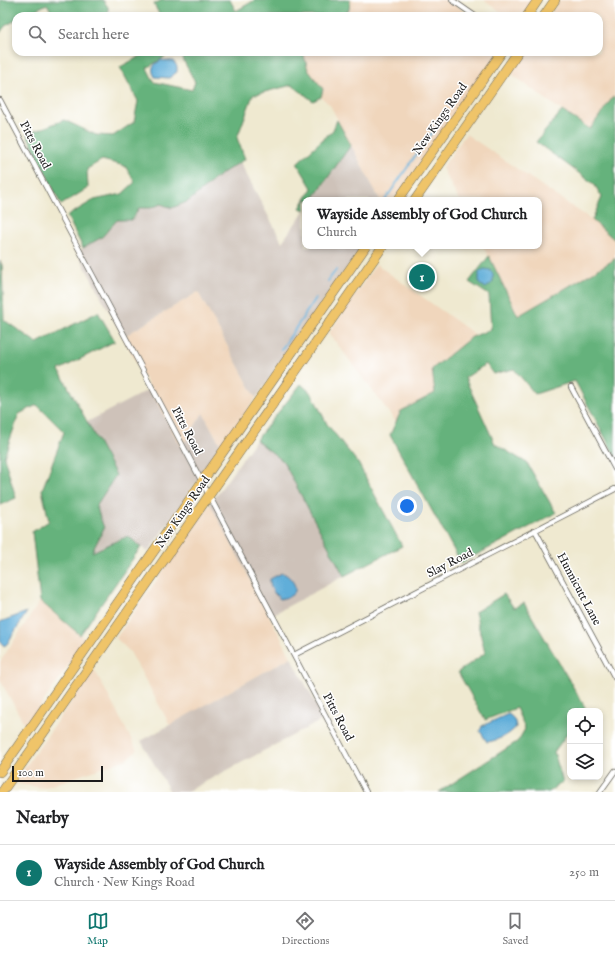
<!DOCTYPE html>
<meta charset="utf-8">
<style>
body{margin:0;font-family:"IM FELL English",serif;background:#f6f6f6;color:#202124}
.controls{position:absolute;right:12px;bottom:12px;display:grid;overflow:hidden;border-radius:8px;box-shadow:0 2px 6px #0003}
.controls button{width:36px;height:36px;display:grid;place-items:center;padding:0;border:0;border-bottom:1px solid #e0e0e0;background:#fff;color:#202124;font:20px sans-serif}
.scale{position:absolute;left:12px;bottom:10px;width:91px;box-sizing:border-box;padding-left:4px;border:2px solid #1c1c1c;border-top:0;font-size:11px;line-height:14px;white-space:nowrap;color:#1c1c1c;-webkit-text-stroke:3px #fff;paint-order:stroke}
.you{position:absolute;left:407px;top:506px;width:14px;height:14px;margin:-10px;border:3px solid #fff;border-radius:50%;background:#1a73e8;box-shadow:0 0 0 6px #1a73e833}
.badge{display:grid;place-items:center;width:26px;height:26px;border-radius:50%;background:#0f766e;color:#fff;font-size:13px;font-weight:700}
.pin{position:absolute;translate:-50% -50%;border:2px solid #fff;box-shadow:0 1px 4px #0006}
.popup{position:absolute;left:302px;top:197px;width:240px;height:52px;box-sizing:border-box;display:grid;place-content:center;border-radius:8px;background:#fff;filter:drop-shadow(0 1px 3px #0005);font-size:13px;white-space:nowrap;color:#757577}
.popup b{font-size:15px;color:#202124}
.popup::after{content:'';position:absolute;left:50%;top:100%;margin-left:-8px;border:8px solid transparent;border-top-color:#fff}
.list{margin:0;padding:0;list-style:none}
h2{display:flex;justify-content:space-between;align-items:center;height:52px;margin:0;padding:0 16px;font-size:17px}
h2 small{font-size:13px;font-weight:400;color:#757577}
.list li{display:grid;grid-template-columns:26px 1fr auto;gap:12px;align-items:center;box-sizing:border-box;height:56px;padding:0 16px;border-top:1px solid #e0e0e0}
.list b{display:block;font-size:15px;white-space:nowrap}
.list p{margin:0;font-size:13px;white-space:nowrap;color:#757577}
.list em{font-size:13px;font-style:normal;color:#757577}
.icon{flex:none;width:22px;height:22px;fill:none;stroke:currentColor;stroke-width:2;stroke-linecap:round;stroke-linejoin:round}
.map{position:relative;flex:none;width:615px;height:792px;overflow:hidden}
.search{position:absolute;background:#fff;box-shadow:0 2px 6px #0003;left:12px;right:12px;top:12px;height:44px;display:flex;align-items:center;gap:10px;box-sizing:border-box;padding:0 14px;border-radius:12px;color:#757577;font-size:15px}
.sheet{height:108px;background:#fff}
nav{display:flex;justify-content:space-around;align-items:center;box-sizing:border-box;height:56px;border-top:1px solid #e0e0e0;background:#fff;font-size:11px;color:#757577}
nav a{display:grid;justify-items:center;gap:2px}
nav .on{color:#0f766e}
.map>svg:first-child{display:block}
.built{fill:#f0d6bc}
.industrial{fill:#cec2b9}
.forest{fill:#65b27b;stroke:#40674c}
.water{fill:#60aed9;stroke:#3e657a}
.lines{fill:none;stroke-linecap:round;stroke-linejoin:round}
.stream{stroke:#60aed9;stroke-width:2}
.street-casing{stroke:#66645b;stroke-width:6}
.highway-casing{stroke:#66645b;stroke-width:10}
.street{stroke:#fff;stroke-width:4.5}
.highway{stroke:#efc469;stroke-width:9}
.labels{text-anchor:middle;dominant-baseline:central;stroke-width:3;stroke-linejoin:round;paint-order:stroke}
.street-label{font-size:12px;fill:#1c1c1c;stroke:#fff}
</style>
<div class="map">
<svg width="615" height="792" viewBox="0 0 615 792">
<rect width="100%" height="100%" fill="#fff"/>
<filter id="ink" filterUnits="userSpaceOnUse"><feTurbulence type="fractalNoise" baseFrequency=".025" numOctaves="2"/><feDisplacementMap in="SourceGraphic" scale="8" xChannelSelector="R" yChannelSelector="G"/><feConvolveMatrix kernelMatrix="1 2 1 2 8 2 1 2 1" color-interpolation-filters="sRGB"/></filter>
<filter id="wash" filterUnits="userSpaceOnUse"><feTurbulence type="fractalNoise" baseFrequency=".012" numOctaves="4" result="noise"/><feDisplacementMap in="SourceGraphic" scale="16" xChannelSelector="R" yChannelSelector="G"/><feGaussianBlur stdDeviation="0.9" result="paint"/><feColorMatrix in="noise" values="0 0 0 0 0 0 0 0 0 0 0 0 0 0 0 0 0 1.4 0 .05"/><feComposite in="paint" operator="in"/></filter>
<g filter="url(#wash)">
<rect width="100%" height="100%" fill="#efe9d0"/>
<!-- built -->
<path class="built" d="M350,0H448L471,16H337L349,10Z
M484,0H534L522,16H507Z
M560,0H615V98L613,97L590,129L562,111L510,73L524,52H599V16H549Z
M303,52H499L394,200H380L330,105L321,97L323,89L308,70Z
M466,134L592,220L615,240V258L612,261L518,316L483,246H539V200H459L442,168Z
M376,264L476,335L470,338L432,369L435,393L402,411L396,422L329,333Z
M198,292L256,398L221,446L203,413L181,448L123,337Z
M210,504L291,657L170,725L130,652L116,638Z
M40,601L86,640L26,727L0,680V662Z
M94,669L137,750L125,760L43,788L14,783Z"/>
<!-- industrial -->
<path class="industrial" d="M351,145L380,200H312Z
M240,162L282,242L305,210V246H362L256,398L198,292L123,337L77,252L102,237L117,220H132L139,208H151L161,204L172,208L221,174Z
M150,389L181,448L203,413L221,446L148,552L141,547L92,552L104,528L96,506L116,475L87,422Z
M256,440L283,461L344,576L270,616L210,504Z
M291,657L324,719L186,792H170L141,741Z"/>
<!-- forest -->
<path class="forest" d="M0,0H103L108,7V16H54L47,4L23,16H16V20L5,26L0,33Z
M162,0H230L236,11L255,0H350L349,10L337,16H160L154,4Z
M148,52H168L169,54L147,68L154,82L192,90L195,82L179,52H303L308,70L323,89L321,97L313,101L292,85L253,95L237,138L245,159L221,174L189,201L172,208L161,204L151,208H139L132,220H117L102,237L83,248L67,216L94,200L122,194L135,182L125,166L102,160L87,169L88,188L61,205L27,134L64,120L96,135L113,136L134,122L138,101L120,67Z
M613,97L615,98V240L592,220L602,197L594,184L536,142L562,111L590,129Z
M337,120L351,145L312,200H305V210L300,208L312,188L297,163L333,130Z
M489,256L518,316L612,261L615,258V456L575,381L535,394L514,369L493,374L486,364L465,378L495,444L527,463L556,513L461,563L390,435L401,411L435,393L432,369L470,338L491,329L489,295L469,282Z
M0,261L2,265L4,320L37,343L98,312L115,341L59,370L116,475L96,506L104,528L92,552L128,536L141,547L80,635L40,601L32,532L49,521L42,490L64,432L37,405L19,414L4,457L16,498L0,505Z
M301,384L312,394L327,424L358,463L402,546L344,576L283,461L256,440Z
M504,594L514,608L524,603L586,709L584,711H570V730L554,752L563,782L549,792H439L518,741L525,729L516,708L485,720L458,672L485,653L475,612Z"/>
<!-- water -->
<path class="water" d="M161,60L173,61L177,66V72L169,78L155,77C150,68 153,65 161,60Z
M484,269L490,270L493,274V282L486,288L479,284V272Z
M282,573C289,574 300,588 293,594C290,597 284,598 280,599C274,594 269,587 270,579Z
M27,612L7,644L4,646L0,641V622Z
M508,714C514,717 515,721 516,727C510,735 496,741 487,742L480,731L482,726Z"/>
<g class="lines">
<!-- stream -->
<path class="stream" d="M426,141L444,116
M385,200L420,149
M328,281L336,270
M281,350L316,298"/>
</g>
</g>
<g filter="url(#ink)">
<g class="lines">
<!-- street casing -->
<g class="street-casing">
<path id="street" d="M452,0L475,16
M0,100L366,792
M571,387L615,469
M535,530L615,678
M294,655L615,489
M600,792L615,771"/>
</g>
<!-- highway casing -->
<g class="highway-casing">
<path id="highway" d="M527,16L538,0
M544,16L555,0
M398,200L502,52
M415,200L518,52
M0,772L366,246
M2,792L383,246"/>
</g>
<!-- street -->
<use href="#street" class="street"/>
<!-- highway -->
<use href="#highway" class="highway"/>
</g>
</g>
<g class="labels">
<!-- street labels -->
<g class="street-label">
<text transform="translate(440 119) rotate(-55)">New Kings Road</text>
<text transform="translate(35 145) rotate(62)">Pitts Road</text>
<text transform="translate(187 431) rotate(62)">Pitts Road</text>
<text transform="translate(183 512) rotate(-55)">New Kings Road</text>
<text transform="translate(450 563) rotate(-27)">Slay Road</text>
<text transform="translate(579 589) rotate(62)">Hunnicutt Lane</text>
<text transform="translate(338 717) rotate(62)">Pitts Road</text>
</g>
</g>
</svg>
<div class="controls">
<button><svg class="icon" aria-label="locate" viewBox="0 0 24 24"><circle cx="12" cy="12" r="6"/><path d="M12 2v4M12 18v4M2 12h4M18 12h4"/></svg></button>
<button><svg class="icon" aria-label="layers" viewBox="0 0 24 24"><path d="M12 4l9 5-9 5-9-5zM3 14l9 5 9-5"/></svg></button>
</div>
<div class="scale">100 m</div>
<div class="you"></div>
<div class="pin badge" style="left:422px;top:277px">1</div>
<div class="popup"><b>Wayside Assembly of God Church</b>Church</div>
<div class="search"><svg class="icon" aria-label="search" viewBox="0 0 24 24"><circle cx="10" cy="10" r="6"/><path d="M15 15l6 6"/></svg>Search here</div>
</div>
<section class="sheet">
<h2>Nearby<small></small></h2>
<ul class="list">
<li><span class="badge">1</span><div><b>Wayside Assembly of God Church</b><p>Church · New Kings Road</p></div><em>250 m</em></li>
</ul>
</section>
<nav>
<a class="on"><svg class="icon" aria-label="map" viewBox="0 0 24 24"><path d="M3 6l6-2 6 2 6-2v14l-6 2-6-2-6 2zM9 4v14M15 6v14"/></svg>Map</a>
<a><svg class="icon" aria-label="directions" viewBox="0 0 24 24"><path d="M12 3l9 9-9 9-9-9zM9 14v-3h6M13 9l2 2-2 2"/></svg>Directions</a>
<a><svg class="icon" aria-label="saved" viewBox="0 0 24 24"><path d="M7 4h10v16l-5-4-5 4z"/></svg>Saved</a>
</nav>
